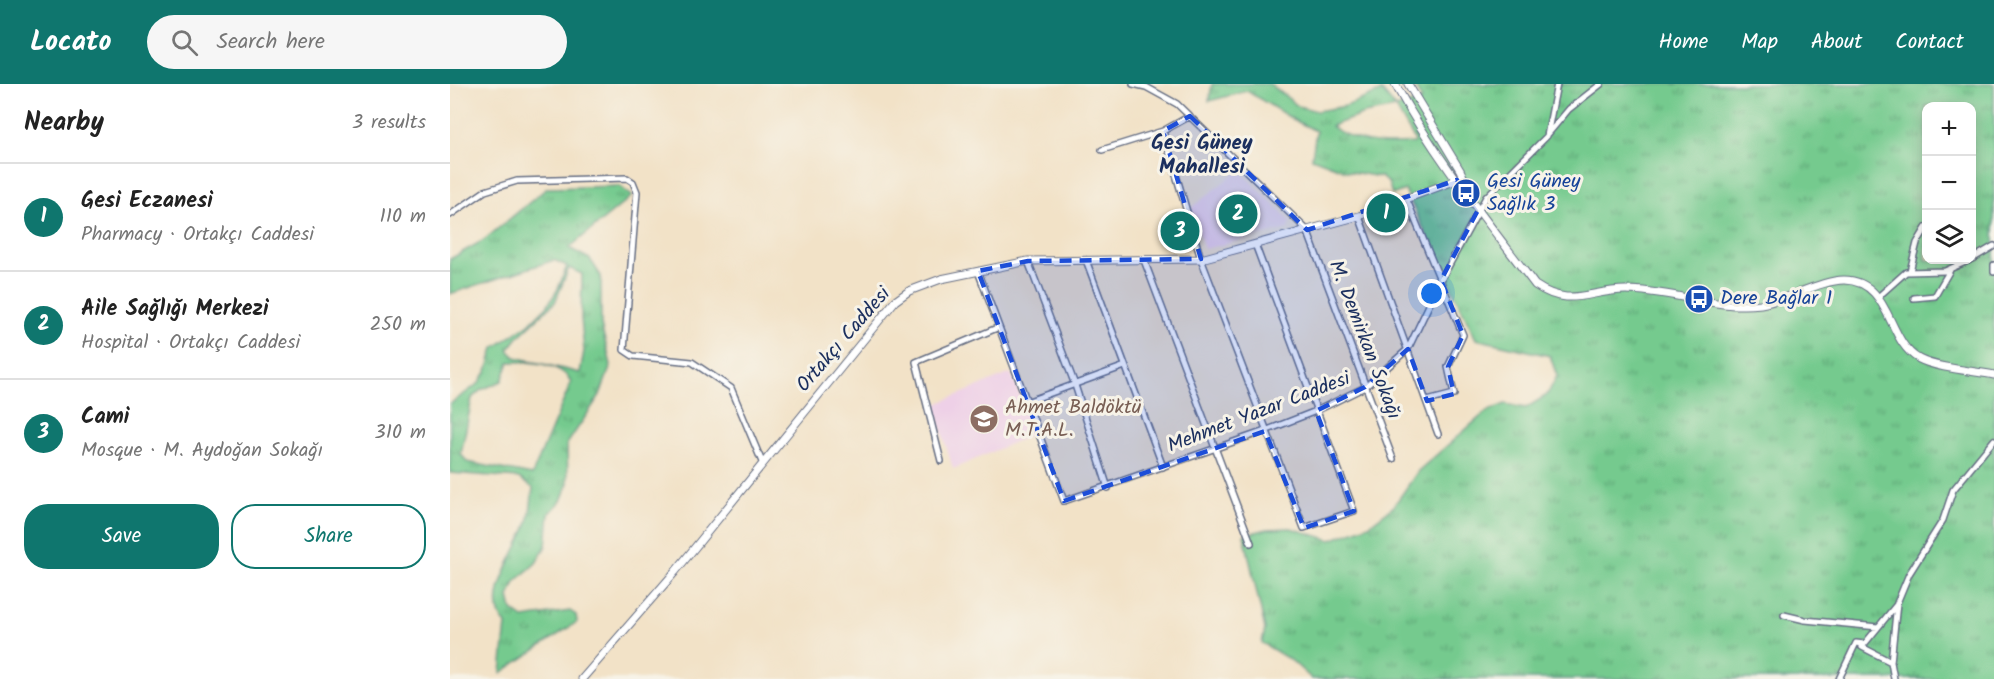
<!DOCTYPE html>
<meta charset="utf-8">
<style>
body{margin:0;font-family:Kalam,sans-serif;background:#f6f6f6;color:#222}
.controls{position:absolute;right:18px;top:18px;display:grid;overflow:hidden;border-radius:12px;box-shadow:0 3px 15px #0003}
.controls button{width:54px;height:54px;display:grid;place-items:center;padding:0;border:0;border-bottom:2px solid #e0e0e0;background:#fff;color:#222;font:30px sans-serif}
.you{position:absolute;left:982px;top:210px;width:21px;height:21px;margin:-15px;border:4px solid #fff;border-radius:50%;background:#1a73e8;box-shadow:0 0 0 9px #1a73e833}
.badge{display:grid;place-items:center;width:39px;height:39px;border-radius:50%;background:#0f766e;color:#fff;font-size:20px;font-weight:700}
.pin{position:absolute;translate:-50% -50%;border:3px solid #fff;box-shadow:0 2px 6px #0006}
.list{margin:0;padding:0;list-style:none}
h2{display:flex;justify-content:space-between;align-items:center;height:78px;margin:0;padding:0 24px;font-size:26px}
h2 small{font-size:20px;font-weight:400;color:#767676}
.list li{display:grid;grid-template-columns:39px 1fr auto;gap:18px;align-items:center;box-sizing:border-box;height:108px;padding:0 24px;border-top:2px solid #e0e0e0}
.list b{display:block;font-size:22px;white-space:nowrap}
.list p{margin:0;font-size:20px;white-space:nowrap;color:#767676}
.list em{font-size:20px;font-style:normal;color:#767676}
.actions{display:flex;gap:12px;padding:18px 24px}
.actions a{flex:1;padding:14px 0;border:2px solid #0f766e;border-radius:24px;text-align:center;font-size:21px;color:#0f766e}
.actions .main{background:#0f766e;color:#fff}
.icon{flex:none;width:33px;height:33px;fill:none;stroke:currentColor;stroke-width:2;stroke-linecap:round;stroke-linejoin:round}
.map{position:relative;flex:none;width:1544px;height:595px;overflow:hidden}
header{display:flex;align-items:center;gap:36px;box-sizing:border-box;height:84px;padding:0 30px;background:#0f766e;color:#fff}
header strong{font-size:28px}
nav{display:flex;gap:33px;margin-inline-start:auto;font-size:21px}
.search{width:420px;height:54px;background:#f6f6f6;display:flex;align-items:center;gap:15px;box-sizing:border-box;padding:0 21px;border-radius:33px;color:#767676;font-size:22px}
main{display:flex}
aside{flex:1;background:#fff}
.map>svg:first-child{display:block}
.built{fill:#eed0e7}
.grass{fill:url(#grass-tufts);stroke:#487c76;stroke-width:1.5;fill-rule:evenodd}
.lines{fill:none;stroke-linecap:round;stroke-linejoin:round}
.minor-casing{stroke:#666e83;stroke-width:8}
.tertiary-casing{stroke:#666e83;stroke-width:9}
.minor{stroke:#fff;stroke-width:5}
.tertiary{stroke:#fff;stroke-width:7}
.marked{fill:#1d4ed8;fill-opacity:0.2;stroke:#1d4ed8;stroke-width:4.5;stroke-dasharray:12 8;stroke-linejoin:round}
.labels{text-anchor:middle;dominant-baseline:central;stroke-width:6;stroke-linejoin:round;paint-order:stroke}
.transit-label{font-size:20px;fill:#164399;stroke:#f7f3e8;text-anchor:start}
.street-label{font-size:20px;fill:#1b2f5e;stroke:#f7f3e8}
.education-label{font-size:20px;fill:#785e54;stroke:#f7f3e8;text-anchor:start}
.neighbourhood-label{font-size:21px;font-weight:bold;fill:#1b2f5e;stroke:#f7f3e8}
</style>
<header>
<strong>Locato</strong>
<div class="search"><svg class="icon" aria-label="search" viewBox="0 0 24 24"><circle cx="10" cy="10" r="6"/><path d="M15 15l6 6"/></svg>Search here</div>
<nav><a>Home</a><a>Map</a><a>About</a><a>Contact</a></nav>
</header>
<main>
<aside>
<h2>Nearby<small>3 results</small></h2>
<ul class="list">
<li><span class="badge">1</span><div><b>Gesi Eczanesi</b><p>Pharmacy · Ortakçı Caddesi</p></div><em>110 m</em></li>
<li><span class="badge">2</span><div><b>Aile Sağlığı Merkezi</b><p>Hospital · Ortakçı Caddesi</p></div><em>250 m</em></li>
<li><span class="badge">3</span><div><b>Cami</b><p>Mosque · M. Aydoğan Sokağı</p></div><em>310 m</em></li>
</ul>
<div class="actions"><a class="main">Save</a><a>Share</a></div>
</aside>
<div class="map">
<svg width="1544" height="595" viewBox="0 0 1544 595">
<defs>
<pattern id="grass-tufts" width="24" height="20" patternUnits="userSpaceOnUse" patternTransform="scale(1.5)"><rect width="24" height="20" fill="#74ca8e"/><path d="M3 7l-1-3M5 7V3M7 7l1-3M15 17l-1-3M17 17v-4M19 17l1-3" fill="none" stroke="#5ea477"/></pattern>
</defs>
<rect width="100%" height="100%" fill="#f7f3e8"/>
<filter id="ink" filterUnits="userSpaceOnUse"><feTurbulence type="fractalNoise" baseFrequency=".0167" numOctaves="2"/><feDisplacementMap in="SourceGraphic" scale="12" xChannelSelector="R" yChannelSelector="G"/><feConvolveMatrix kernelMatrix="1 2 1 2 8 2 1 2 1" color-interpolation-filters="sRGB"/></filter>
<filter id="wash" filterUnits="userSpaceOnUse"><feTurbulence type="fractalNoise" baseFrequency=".008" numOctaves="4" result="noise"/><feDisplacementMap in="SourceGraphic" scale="24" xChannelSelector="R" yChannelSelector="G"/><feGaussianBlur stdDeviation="1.35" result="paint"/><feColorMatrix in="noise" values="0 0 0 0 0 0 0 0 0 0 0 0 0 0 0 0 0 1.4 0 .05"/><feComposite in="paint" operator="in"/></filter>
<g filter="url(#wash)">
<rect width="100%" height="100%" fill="#f2e2c7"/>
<!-- built -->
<path class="built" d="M789,86L840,137L838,145L754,165L741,124Z
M561,289L585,349L503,385L484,321Z"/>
<!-- grass -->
<path class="grass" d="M762,0H820L848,22L867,27L896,22L932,7L946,24L972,16L963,0H1544V595H862L842,577L812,559L815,545L794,451L817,445L841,444L881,456L919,441L944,422L968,387L1036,328L1055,320L1076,324L1097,311L1107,292L1100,272L1026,255L955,106L942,111L939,100L931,93L896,87L862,74L866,47L844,36L797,7L759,17ZM1476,22H1522V176H1476ZM946,24L965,57L964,59C935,62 904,59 881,42L914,30Z
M169,102L182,112L119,164L140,175L151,192V241L161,281L150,311L117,360L118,399L111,417L99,430L96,462L86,479L65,498L59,513L62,526L73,534L120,527L126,531L127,538L51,589L56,540C31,515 68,467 77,441C81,430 81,416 83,404L69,394L0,389V320L28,300L37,287L44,264L79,240L97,222L108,205L117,182L104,176L0,210V175L34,156L97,104ZM119,184L132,190L131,234L134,267L130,289L65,273L58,266L69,252L105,218ZM59,278C77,277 114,279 121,299L82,391L17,378L11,370L22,314L31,306L52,297Z"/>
</g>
<g filter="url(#ink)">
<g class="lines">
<!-- minor casing -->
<g class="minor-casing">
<path id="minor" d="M683,0L696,3L727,20L857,146L943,375
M713,47L751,175L854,444L904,427L805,160
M1098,50L1119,25L1151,0
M652,66L713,47L740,32
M956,114L1013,251L998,283L1004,310L977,317
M0,131L35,107L67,97L177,94L183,98L187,108L174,266L183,272L242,278L281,304L312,378
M909,132L988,350
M1522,175L1544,162
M636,176L713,383
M694,176L801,459
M578,177L625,301L658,404
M1544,181V188
M528,187L614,417L815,347L866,327L915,303L958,265L991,196L1036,113L1097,52L1107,0
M1460,187L1467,159L1476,144
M1428,213L1456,188L1495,187L1520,176
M1464,214L1485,212L1500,186
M576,318L675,282
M491,377L466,278L547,244
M1334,531L1355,536L1428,543
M1441,578L1412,563L1447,520
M1389,595L1406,559L1414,560
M1444,595L1441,578L1447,519L1459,490L1493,436L1503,406L1544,356"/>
</g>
<!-- tertiary casing -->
<g class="tertiary-casing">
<path id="tertiary" d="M945,0C984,72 1036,136 1085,201C1120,225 1139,206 1176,206C1221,206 1267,226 1311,220C1337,216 1371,196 1394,196C1442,197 1436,257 1469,275C1486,284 1523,287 1544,291
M958,0L1010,86L1022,112
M132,595L225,488L445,217L459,207L491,195L578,177L751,175L909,132L1007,96"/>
</g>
<!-- minor -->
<use href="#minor" class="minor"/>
<!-- tertiary -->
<use href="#tertiary" class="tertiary"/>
</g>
</g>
<!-- marked area -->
<path class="marked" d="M740,32L857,146L1007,96L1028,126L991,196L1013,251L998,283L1004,310L977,317L958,265L915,303L866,327L904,427L854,444L815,347L614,417L528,187L578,177L751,175L713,47Z"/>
<!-- icons -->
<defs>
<g id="bus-disc" transform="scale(1.5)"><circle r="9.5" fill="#1a4fb4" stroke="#f7f3e8"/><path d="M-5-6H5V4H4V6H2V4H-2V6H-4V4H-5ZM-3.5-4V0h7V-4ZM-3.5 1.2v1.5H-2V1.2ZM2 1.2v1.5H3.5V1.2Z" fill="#fff"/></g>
<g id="school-disc" transform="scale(1.5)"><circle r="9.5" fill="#8d6e63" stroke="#f7f3e8"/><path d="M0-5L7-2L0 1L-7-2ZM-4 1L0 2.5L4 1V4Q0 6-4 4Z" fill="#fff"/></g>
</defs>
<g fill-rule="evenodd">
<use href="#bus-disc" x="1016" y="109"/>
<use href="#bus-disc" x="1249" y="215"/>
<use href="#school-disc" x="534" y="335"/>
</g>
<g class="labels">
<!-- transit labels -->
<g class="transit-label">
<text x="1037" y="98">Gesi Güney<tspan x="1037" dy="23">Sağlık 3</tspan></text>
<text x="1270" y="215">Dere Bağlar 1</text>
</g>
<!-- street labels -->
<g class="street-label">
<text transform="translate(394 256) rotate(-49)">Ortakçı Caddesi</text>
<text transform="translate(914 256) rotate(69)">M. Demirkan Sokağı</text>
<text transform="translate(809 329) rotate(-21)">Mehmet Yazar Caddesi</text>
</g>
<!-- education labels -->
<g class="education-label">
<text x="555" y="324">Ahmet Baldöktü<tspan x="555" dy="23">M.T.A.L.</tspan></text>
</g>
<!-- neighbourhood labels -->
<g class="neighbourhood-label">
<text x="752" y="59">Gesi Güney<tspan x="752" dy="24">Mahallesi</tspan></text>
</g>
</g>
</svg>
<div class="controls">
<button>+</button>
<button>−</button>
<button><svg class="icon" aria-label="layers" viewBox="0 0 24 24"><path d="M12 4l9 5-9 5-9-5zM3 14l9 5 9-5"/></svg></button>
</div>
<div class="you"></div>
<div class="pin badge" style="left:936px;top:129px">1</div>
<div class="pin badge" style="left:788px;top:130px">2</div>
<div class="pin badge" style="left:730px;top:147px">3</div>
</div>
</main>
